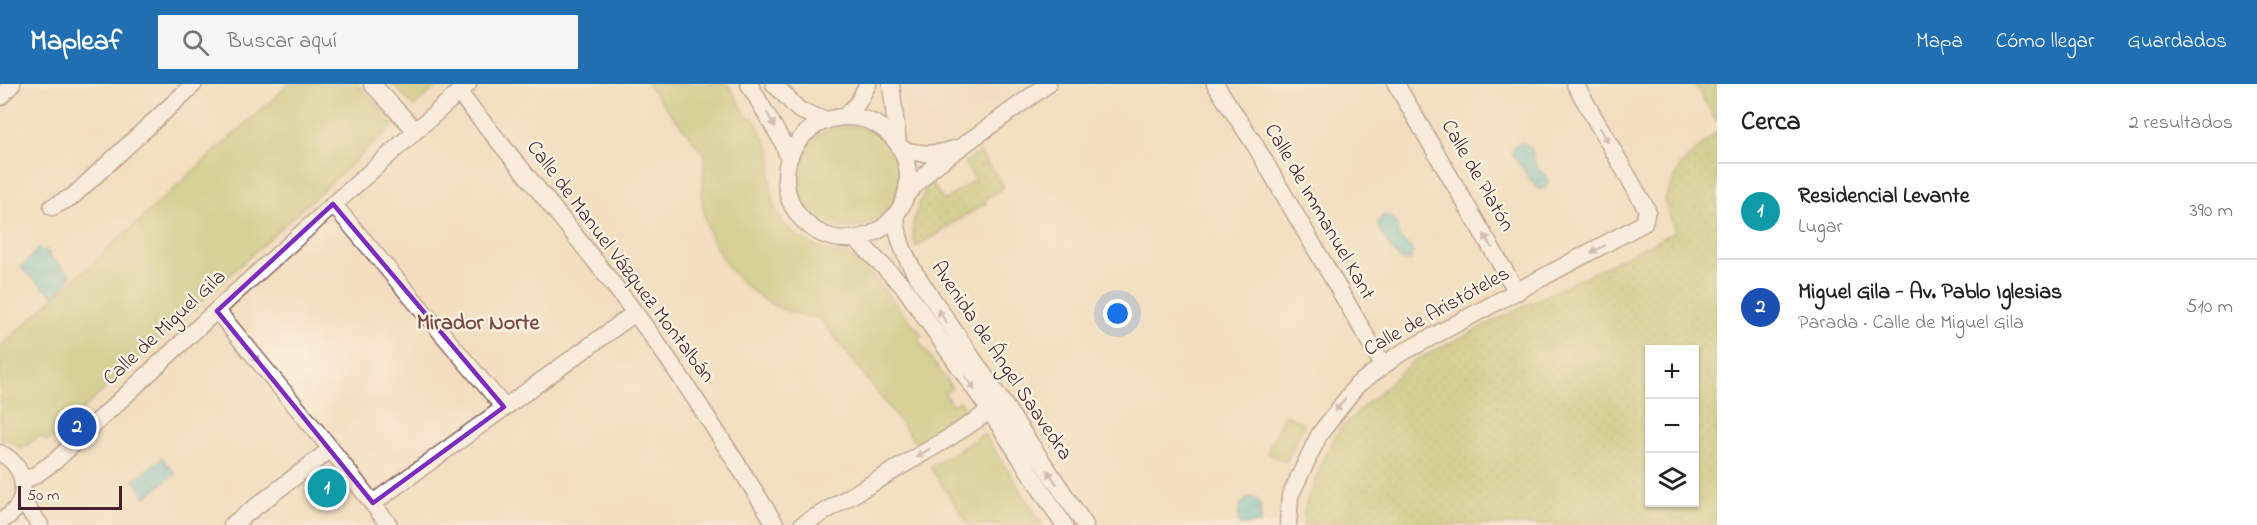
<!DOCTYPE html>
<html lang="es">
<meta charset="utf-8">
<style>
body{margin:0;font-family:"Indie Flower",sans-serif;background:#f6f6f6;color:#222}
.controls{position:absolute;right:18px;bottom:18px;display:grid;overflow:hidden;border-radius:0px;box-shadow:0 2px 4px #0004}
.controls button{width:54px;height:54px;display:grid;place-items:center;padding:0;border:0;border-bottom:2px solid #e0e0e0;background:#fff;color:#222;font:30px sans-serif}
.scale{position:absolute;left:18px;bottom:15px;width:104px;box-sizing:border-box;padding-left:6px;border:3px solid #4a1f2b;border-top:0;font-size:16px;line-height:21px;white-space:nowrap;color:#4a1f2b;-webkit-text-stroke:4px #fcf5e5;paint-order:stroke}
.you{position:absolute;left:1118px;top:230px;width:21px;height:21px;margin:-15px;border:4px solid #fff;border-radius:50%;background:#1a73e8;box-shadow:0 0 0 9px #1a73e833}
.badge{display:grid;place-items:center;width:39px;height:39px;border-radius:50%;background:#1f6fb2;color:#fff;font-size:20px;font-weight:700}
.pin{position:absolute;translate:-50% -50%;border:3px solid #fff;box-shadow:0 2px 6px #0006}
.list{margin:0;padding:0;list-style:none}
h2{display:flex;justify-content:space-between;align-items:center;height:78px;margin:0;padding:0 24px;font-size:26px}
h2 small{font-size:20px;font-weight:400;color:#767676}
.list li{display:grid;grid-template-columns:39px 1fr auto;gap:18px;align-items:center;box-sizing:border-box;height:96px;padding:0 24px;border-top:2px solid #e0e0e0}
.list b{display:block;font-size:22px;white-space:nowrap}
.list p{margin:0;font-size:20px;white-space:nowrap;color:#767676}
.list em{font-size:20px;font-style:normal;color:#767676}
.icon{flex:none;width:33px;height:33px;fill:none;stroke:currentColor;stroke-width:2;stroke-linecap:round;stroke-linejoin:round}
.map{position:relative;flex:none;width:1717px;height:441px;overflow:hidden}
header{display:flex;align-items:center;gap:36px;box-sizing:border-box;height:84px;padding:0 30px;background:#1f6fb2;color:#fff}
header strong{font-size:28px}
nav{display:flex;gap:33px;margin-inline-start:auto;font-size:21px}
.search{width:420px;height:54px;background:#f6f6f6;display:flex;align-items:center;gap:15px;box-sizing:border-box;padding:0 21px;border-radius:0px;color:#767676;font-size:22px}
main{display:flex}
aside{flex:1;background:#fff}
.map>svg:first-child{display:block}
.built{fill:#f4d3c1}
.grass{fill:url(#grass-dots);stroke:#7e6f46;stroke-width:1.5;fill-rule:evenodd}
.green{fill:#b1bf62;stroke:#7e6f46;stroke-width:1.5}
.water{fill:url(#water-waves);stroke:#50727c;stroke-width:1.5}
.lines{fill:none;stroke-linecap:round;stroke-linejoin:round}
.minor-casing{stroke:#85625f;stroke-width:19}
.minor{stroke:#fff;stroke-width:16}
.oneway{fill:#ae9aa0}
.marked{fill:none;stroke:#7b2cbf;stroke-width:4.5;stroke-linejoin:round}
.labels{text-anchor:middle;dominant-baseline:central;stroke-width:4.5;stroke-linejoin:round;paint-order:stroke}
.street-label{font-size:21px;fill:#4a1f2b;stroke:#fcf5e5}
.neighbourhood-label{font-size:22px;font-weight:bold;fill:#7b4945;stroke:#fcf5e5}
</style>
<header>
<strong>Mapleaf</strong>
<div class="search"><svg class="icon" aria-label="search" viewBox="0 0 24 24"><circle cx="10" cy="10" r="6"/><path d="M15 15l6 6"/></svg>Buscar aquí</div>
<nav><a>Mapa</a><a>Cómo llegar</a><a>Guardados</a></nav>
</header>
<main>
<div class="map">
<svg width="1717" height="441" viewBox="0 0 1717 441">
<defs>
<pattern id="grass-dots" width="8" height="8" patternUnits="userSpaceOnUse" patternTransform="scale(1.5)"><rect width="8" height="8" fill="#b1bf62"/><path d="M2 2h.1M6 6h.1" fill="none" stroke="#929b51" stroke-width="1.8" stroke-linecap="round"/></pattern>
<pattern id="water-waves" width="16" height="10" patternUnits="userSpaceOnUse" patternTransform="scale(1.5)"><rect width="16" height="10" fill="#57c4ce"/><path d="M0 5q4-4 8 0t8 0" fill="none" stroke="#4a9fa7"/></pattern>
</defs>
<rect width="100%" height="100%" fill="#fcf5e5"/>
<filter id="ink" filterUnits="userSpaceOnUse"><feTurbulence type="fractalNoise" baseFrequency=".0167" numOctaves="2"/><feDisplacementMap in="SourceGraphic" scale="12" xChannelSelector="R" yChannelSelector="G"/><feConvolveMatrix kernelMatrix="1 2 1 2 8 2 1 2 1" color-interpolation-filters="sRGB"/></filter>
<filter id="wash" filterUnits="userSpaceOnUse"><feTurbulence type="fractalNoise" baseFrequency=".008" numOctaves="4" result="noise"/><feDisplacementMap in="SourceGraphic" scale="24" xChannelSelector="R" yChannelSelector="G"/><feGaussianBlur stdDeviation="1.35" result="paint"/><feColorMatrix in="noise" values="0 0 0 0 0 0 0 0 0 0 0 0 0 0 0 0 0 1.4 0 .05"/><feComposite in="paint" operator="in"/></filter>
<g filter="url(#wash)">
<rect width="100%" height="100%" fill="#f3dec0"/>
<!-- built -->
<path class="built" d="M904,0H1019L944,52L947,57L933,62L915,54L910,44Z"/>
<!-- grass -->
<path class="grass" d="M1694,0H1717V38Z
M1717,47V441H1303L1304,426L1321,379L1339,346L1413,277L1675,148L1664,117L1680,82ZM1650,266H1694V418H1650Z
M980,68L1004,103L984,116L986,119L916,163C907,143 918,120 928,101L931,98L944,117L975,95L964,79Z"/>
<!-- green -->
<path class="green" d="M289,0H357L395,40L48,357L40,352L22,365L8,356L0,354V263Z
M393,0H439L414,23Z
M647,0H728L749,35L753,33L772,69L770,94L773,120L783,139L798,153L825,167L850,172L865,184L923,252L918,256L952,304L944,309L952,321L960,317L969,330L917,360L820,234C765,230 719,188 705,135C700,114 703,92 705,71Z
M797 93a51 51 0 1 1 102 0a51 51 0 1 1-102 0Z
M1284,330L1304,339L1286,378L1267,369Z
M984,350L1043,441H969L930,383Z"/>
<!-- water -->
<path class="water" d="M1523,59L1531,63C1534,68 1533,78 1537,83C1543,91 1552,92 1546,104L1539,105L1535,102L1512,69L1515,61Z
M1382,132H1391C1401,140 1395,148 1401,155C1407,163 1416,164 1411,176H1401L1390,164L1377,141Z
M39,164L44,168L46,166L50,169L48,171L72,192L54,212L21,184Z
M162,374L175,390L146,413L134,396Z
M1250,413L1256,414L1260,421L1261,439L1240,441C1236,430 1240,418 1250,413Z"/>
</g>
<g filter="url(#ink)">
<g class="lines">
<!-- minor casing -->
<g class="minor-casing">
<path id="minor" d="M372,0L416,47
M749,0L783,59L789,75
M774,0L799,26L824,36
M891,0L898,59
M1215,0L1255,61L1383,281
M1396,0L1517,208
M459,9C519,82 579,154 635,229C686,297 730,369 776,441
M0,13L12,0
M845,32L857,20L868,0
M786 94a61 61 0 1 1 122 0a61 61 0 1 1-122 0Z
M902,65C920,71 937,71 954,65
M907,110L932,84L1048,0
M333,120L504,323
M52,123L72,113L194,0
M896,131C897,154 904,170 915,189L1085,441
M856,155L904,203L990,327L1064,441
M217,227L331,365L389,441
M0,369C30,383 31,423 0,437
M23,396L34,392L55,377L234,210L468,0
M21,416L40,441
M373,419L635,229
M232,441L331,365
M802,441L952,352L990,327
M1288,441L1290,412L1319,351L1357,301L1398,271L1644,139L1647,126L1642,117L1575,0"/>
</g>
<!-- minor -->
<use href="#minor" class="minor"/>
</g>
<!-- one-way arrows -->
<defs><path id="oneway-solid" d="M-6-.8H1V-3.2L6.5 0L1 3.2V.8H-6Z" transform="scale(1.5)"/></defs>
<g class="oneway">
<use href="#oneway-solid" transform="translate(771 36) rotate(61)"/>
<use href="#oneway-solid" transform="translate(1604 51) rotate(60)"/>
<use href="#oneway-solid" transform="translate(1488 157) rotate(-120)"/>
<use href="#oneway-solid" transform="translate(1598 165) rotate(152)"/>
<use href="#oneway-solid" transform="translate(942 232) rotate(-123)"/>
<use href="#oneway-solid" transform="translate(254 272) rotate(51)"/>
<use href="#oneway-solid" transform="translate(970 299) rotate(55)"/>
<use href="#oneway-solid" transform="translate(1340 321) rotate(128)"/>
<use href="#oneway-solid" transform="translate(923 369) rotate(149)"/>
<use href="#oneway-solid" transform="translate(1052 393) rotate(-124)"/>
</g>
</g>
<!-- marked area -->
<path d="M0 0H1717V441H0ZM333,120L504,323L373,419L217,227Z" fill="#f3dec0" fill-opacity=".55" fill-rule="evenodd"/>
<path class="marked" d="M333,120L504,323L373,419L217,227Z"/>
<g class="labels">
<!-- street labels -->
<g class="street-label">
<text transform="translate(1477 92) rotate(60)">Calle de Platón</text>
<text transform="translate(1319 128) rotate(60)">Calle de Immanuel Kant</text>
<text transform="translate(620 178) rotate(53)">Calle de Manuel Vázquez Montalbán</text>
<text transform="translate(1437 228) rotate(-29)">Calle de Aristóteles</text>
<text transform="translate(165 244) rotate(-43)">Calle de Miguel Gila</text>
<text transform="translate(1001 277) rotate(56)">Avenida de Ángel Saavedra</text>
</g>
<!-- neighbourhood labels -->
<g class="neighbourhood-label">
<text x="478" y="240">Mirador Norte</text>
</g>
</g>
</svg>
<div class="controls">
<button>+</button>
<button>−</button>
<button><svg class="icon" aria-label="layers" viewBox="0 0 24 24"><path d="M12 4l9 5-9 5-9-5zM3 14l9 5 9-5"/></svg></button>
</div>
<div class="scale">50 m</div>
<div class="you"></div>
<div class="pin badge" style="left:327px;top:404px;background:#0f9aa8">1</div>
<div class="pin badge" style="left:77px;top:343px;background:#1a4fb4">2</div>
</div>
<aside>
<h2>Cerca<small>2 resultados</small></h2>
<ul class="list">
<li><span class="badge" style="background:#0f9aa8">1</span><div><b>Residencial Levante</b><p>Lugar</p></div><em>390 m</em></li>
<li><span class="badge" style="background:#1a4fb4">2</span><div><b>Miguel Gila - Av. Pablo Iglesias</b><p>Parada · Calle de Miguel Gila</p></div><em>510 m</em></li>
</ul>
</aside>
</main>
